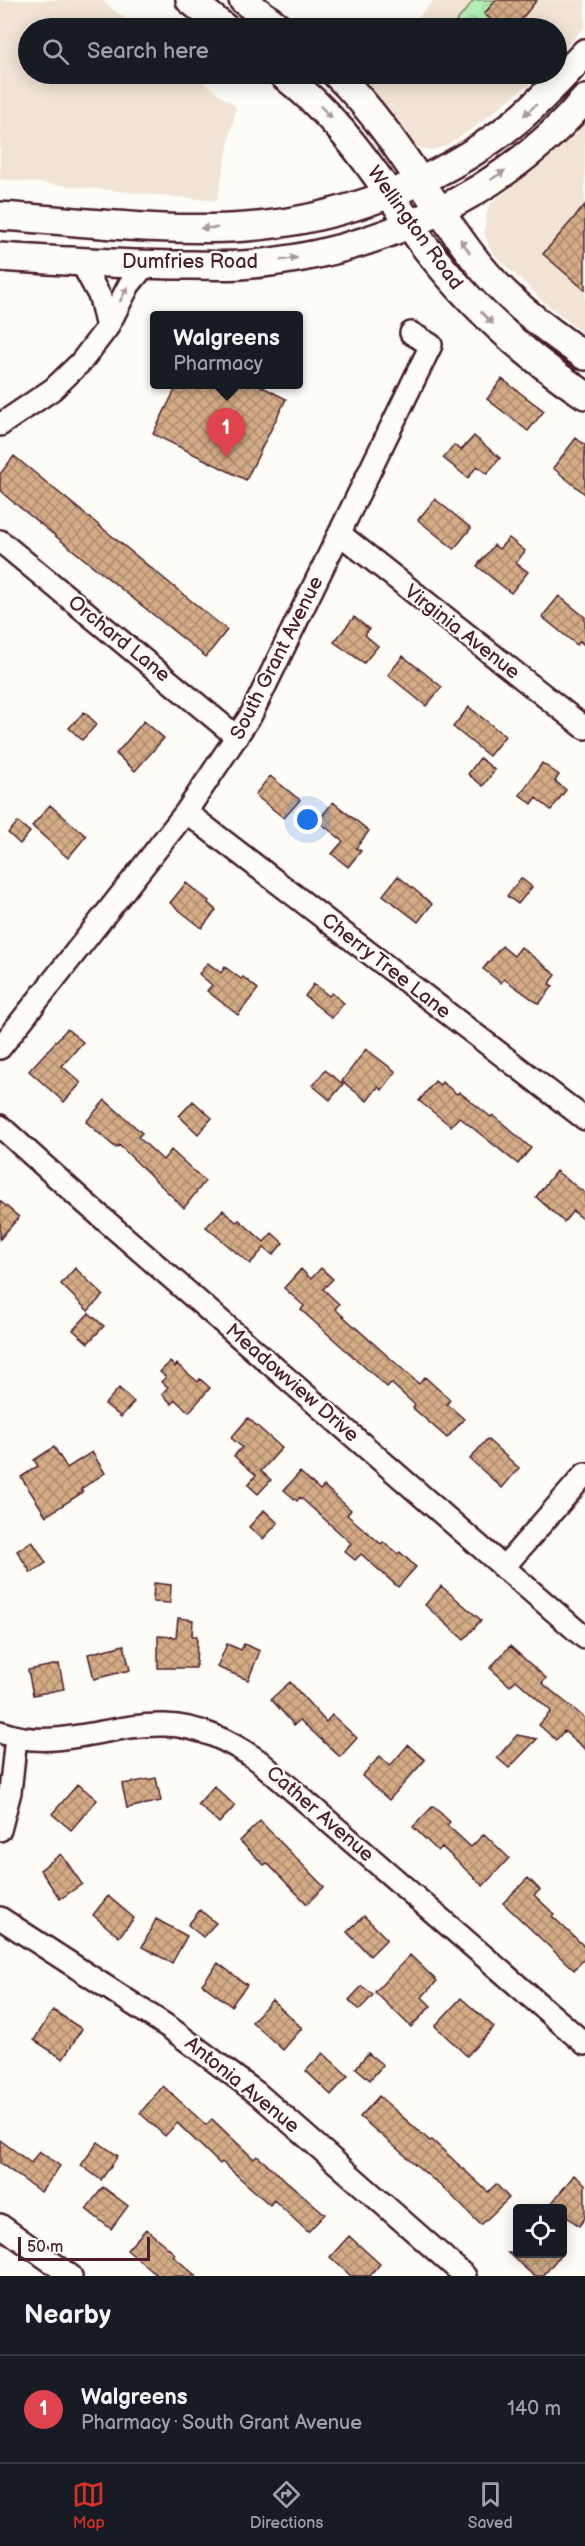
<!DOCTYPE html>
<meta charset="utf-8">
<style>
body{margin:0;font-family:"Balsamiq Sans",sans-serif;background:#242831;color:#f1f3f6}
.controls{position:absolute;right:18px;bottom:18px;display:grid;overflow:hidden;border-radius:6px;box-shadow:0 3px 15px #0003}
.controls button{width:54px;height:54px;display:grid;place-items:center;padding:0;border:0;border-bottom:2px solid #363941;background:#171b24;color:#f1f3f6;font:30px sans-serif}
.scale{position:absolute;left:18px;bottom:15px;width:132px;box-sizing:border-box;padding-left:6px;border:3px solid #4a1f2b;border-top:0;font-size:16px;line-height:21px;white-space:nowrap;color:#4a1f2b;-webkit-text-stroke:4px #fdfcf7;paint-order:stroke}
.you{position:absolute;left:308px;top:820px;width:21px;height:21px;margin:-15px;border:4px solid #fff;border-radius:50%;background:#1a73e8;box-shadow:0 0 0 9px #1a73e833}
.badge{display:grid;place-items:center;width:39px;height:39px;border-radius:50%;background:#d93025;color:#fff;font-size:20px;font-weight:700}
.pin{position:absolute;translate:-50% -50px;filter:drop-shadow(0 2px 3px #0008)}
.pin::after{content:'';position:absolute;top:32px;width:21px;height:18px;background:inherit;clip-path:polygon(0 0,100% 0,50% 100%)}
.popup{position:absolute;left:150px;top:311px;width:153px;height:78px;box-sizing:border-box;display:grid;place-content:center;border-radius:6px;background:#171b24;filter:drop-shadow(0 2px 4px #0005);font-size:20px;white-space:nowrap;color:#9ea1a6}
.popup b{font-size:22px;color:#f1f3f6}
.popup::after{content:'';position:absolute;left:50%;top:100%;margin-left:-12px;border:12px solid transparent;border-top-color:#171b24}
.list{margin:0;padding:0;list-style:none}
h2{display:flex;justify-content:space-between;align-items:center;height:78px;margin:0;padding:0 24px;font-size:26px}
h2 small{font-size:20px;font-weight:400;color:#9ea1a6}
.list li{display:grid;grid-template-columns:39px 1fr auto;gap:18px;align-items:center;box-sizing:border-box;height:108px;padding:0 24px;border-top:2px solid #363941}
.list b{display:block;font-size:22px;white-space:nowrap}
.list p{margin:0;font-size:20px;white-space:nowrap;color:#9ea1a6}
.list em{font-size:20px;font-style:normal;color:#9ea1a6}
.icon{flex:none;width:33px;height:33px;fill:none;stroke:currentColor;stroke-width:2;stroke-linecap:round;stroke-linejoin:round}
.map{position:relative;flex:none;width:585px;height:2276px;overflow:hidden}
.search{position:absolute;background:#171b24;box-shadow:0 3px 15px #0003;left:18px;right:18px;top:18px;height:66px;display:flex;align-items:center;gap:15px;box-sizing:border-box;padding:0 21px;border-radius:33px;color:#9ea1a6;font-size:22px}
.sheet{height:186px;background:#171b24}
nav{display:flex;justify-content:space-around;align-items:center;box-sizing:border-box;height:84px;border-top:2px solid #363941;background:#171b24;font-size:16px;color:#9ea1a6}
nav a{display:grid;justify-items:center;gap:3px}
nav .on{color:#d93025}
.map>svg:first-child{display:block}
.built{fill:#f1e4d5}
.forest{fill:url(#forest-crowns);stroke:#7e8770;stroke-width:1.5}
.building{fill:url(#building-cross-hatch);stroke:#4a1f2b;stroke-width:1.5}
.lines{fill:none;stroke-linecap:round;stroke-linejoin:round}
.minor-casing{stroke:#4a1f2b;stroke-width:26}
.major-casing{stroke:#4a1f2b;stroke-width:32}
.minor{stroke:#fdfcf7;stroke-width:21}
.major{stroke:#fdfcf7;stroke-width:27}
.oneway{fill:#ac999b}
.labels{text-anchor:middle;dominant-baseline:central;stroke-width:4.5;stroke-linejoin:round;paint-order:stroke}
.street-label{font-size:20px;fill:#4a1f2b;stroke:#fdfcf7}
</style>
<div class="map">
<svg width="585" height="2276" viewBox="0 0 585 2276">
<defs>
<pattern id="forest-crowns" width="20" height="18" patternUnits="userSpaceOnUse" patternTransform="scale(1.5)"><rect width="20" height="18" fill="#b3efb4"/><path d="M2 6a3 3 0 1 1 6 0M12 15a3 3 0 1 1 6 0" fill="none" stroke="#9bcc9b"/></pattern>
<pattern id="building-cross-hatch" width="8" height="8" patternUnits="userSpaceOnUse" patternTransform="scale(1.5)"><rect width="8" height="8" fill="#d4ac86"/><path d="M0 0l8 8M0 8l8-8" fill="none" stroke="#ae8b6e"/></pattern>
</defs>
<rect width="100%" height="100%" fill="#fdfcf7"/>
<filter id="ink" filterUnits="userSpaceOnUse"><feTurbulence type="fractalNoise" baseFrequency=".0167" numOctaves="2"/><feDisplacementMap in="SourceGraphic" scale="12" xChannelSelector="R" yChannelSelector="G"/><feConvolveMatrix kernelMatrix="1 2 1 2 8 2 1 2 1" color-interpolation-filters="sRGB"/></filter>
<g filter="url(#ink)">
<!-- built -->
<path class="built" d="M0,0H101L137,28H28V74H193L236,107L217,201L0,179Z
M434,0H585V26L557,57L556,28H408Z
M367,74H542L473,128L443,147L430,150L419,148L411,143L363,78Z
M585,116V335L543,301L497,257L489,247L484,232L487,211L491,203L546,161Z"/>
<!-- forest -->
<path class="forest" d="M474,0H496L485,14L502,28H451Z"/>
<!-- building -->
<path class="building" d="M496,0H537L514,28H502L484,14Z
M585,205V290L543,254Z
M502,379L544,411L528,431L487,399Z
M178,384H257L286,399L246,480L153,434Z
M474,436L500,458L487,474L477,466L468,478L443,458L454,445L461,450Z
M576,438L585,445V494L553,468Z
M14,456L227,630L206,657L7,497L0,489V474Z
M435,499L471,528L454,549L418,520Z
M509,538L525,551L516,563L528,572L511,593L477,566L494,545L499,549Z
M559,596L585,617V646L580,641L577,645L542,617Z
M354,617L369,629L365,635L378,646L364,663L334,642Z
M403,656L442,687L426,706L388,675Z
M469,707L505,736L489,756L453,727Z
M84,712L97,724L82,740L69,728Z
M144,721L164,738L135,771L116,754Z
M480,758L495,770L483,786L468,774Z
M542,763L559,775L555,781L566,790L551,810L536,798L532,804L520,795Z
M270,776L300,800L284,818L255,795Z
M333,802L369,831L356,848L361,851L348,867L332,854L343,841L318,821Z
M50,805L86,836L68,858L32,826Z
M18,822L30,832L20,844L8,833Z
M398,876L432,904L418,922L383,895Z
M521,878L532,887L518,904L507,896Z
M186,883L209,901L208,903L216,910L202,928L170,903Z
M502,946L514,956L521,947L556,975L549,984L553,986L539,1004L504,979L501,983L483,969Z
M208,963L221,973L225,967L241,979L243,977L258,989L238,1015L207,991L212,985L199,974Z
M314,984L329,996L332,993L344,1003L332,1018L305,996Z
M67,1029L83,1042L62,1066L81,1083L64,1102L29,1071Z
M366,1049L396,1072L382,1090L378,1087L367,1101L342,1081Z
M325,1070L343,1084L330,1100L313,1086Z
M435,1081L440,1085L442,1082L457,1094L459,1092L491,1117L493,1115L531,1148L518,1164L459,1117L451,1126L419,1101Z
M105,1100L142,1133L138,1137L163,1160L171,1150L205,1181L184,1208L119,1145L116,1148L86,1122Z
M193,1101L212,1118L198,1134L179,1116Z
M556,1171L585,1193V1221L573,1211L564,1222L536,1197Z
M0,1201L19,1217L0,1239Z
M223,1210L236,1222L239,1220L264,1242L272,1233L283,1243L273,1255L264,1248L250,1264L206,1227Z
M75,1268L103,1295L88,1311L61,1284Z
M321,1268L333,1279L323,1289L339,1304L335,1309L419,1384L425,1377L450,1400L447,1404L464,1419L447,1438L413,1408L415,1405L391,1383L387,1387L301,1310L304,1306L284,1288L301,1269L311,1279Z
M89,1313L104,1326L88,1343L73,1330Z
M170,1362L175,1367L177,1364L198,1382L200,1379L210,1388L189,1412L175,1400L172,1404L162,1394L168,1387L161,1382L166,1377L160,1372Z
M119,1388L134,1402L121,1417L105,1404Z
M248,1418L282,1448L261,1471L271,1480L258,1494L248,1485L256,1475L234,1456L242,1447L231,1438Z
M487,1439L519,1468L502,1488L470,1459Z
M54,1447L67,1468L92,1452L105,1473L81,1489L83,1492L46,1516L21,1477L38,1466L34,1460Z
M300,1472L320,1490L324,1486L351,1510L347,1515L381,1544L383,1542L398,1554L400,1552L416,1567L398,1587L361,1554L355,1560L344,1551L351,1543L300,1497L297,1501L284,1490Z
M264,1510L278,1523L263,1539L249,1527Z
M32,1541L46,1563L31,1573L17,1551Z
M154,1583L171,1585L170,1603L153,1602Z
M441,1586L481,1620L464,1640L425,1605Z
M178,1618L193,1620L192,1636H197L196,1668H158V1636L176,1637Z
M227,1644L241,1650L244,1644L260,1651L248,1680L217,1667Z
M124,1645L130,1670L94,1679L88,1654Z
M510,1646L546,1678L542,1683L585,1718V1749L564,1731L556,1740L539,1725L551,1711L516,1680L510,1686L490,1668Z
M59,1664L64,1689L33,1695L28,1670Z
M290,1682L326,1722L332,1715L357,1738L340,1757L300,1720L294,1725L271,1699Z
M517,1735L537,1739L509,1768L497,1758Z
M408,1745L425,1760L389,1800L362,1776L380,1756L390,1766Z
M156,1778L161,1801L127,1808L122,1784Z
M78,1784L97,1800L71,1830L52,1814Z
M214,1786L235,1806L219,1823L198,1804Z
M433,1806L450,1822L447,1825L471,1847L484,1834L509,1858L483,1886L442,1847L438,1851L413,1827Z
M260,1821L324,1887L307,1904L267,1863L264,1865L240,1841Z
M61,1854L82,1884L60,1899L40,1870Z
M528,1878L540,1890L534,1895L554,1914L552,1916L585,1947V1958L574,1970L503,1903Z
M108,1896L134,1918L119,1937L93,1915Z
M200,1910L216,1923L203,1937L188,1925Z
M364,1916L387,1939L370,1956L347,1932Z
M156,1919L187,1936L172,1963L142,1947Z
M410,1955L437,1981L422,1997L431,2006L411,2027L375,1992Z
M218,1963L247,1985L231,2006L202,1984Z
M362,1986L373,1995L359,2010L349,2000Z
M461,1998L494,2027L467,2056L435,2026Z
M272,2000L302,2028L283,2050L252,2022Z
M53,2010L82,2029L63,2059L34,2040Z
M323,2053L348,2076L331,2095L306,2071Z
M368,2053L383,2065L370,2080L356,2068Z
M163,2086L206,2125L212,2119L254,2159L257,2156L325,2214L308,2232L274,2200L270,2205L222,2162L220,2164L177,2123L165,2136L140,2113Z
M379,2096L430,2141L432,2140L488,2192L496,2184L509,2198L481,2225L450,2194L360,2117Z
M0,2140L31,2163L39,2151L60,2166L41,2192L0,2163Z
M98,2142L118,2156L101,2180L81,2165Z
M574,2175L585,2184V2218L579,2226L562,2213V2208H557L551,2204Z
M103,2187L128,2206L111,2229L86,2209Z
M146,2229L175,2254L173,2256L196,2276H158L127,2250Z
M349,2236L380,2264L370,2276H351L330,2257Z
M508,2253H562L543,2276H534Z"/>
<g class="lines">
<!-- minor casing -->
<g class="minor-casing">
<path id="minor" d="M81,262L100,297L107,328
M0,425L53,389L81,362L107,328L129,285L146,264
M340,534L585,728
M0,541L237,737
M186,812L585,1119
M0,1048L186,812L251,715L431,345L411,333
M0,1126L83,1201L585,1638
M503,1568L585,1474
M0,1732C56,1753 108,1723 165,1725C200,1726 230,1741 259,1761L585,2044
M0,1830L10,1792L16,1738
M0,1918L170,2028L257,2093L465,2276
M0,2225L71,2276"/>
</g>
<!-- major casing -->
<g class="major-casing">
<path id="major" d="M190,0L225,28
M243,0L280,28
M282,74C326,108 359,149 390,195C402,212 413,231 426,248C472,307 523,354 585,395
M336,74C392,128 426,196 473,257C503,297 544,328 585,356
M0,216C81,221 165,233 246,227C341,220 439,183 514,123C540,102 562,77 585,53
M0,257C64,261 127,265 191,265C208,265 224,266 241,265C369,256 500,198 585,99"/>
</g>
<!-- minor -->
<use href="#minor" class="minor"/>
<!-- major -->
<use href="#major" class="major"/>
</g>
<!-- one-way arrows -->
<defs><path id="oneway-solid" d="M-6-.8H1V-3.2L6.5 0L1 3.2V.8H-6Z" transform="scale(1.5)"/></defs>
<g class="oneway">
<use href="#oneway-solid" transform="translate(530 110) rotate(139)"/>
<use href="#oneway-solid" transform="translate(326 112) rotate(46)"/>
<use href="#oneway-solid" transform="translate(498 175) rotate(-34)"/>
<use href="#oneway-solid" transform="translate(209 228) rotate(179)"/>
<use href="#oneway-solid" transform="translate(465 246) rotate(-125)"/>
<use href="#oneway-solid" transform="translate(289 259) rotate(-8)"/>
<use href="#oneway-solid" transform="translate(124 294) rotate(-61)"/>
<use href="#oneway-solid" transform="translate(487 318) rotate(46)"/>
</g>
</g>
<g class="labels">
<!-- street labels -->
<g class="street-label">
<text transform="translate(415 228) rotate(54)">Wellington Road</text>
<text x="190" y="262">Dumfries Road</text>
<text transform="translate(462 632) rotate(38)">Virginia Avenue</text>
<text transform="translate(119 639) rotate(39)">Orchard Lane</text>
<text transform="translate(277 658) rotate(-63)">South Grant Avenue</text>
<text transform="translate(386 966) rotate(38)">Cherry Tree Lane</text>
<text transform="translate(292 1383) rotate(41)">Meadowview Drive</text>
<text transform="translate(320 1814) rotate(41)">Cather Avenue</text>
<text transform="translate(242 2085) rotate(39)">Antonia Avenue</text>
</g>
</g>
</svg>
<div class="controls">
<button><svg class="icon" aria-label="locate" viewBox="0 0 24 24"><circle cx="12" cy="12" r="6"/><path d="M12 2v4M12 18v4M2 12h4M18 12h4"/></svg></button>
</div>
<div class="scale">50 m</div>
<div class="you"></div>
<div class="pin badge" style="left:226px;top:458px;background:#e0444e">1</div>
<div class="popup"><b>Walgreens</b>Pharmacy</div>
<div class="search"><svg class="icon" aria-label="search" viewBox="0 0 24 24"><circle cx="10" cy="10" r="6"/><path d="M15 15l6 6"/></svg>Search here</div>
</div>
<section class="sheet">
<h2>Nearby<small></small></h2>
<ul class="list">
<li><span class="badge" style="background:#e0444e">1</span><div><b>Walgreens</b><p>Pharmacy · South Grant Avenue</p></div><em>140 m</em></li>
</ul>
</section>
<nav>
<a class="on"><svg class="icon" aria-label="map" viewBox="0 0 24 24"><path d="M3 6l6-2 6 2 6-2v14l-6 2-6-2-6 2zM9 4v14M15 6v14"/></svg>Map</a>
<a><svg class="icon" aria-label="directions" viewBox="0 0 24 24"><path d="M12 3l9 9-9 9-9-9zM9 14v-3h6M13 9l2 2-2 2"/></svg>Directions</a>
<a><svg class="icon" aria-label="saved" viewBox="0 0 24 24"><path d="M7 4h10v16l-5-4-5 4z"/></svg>Saved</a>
</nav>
